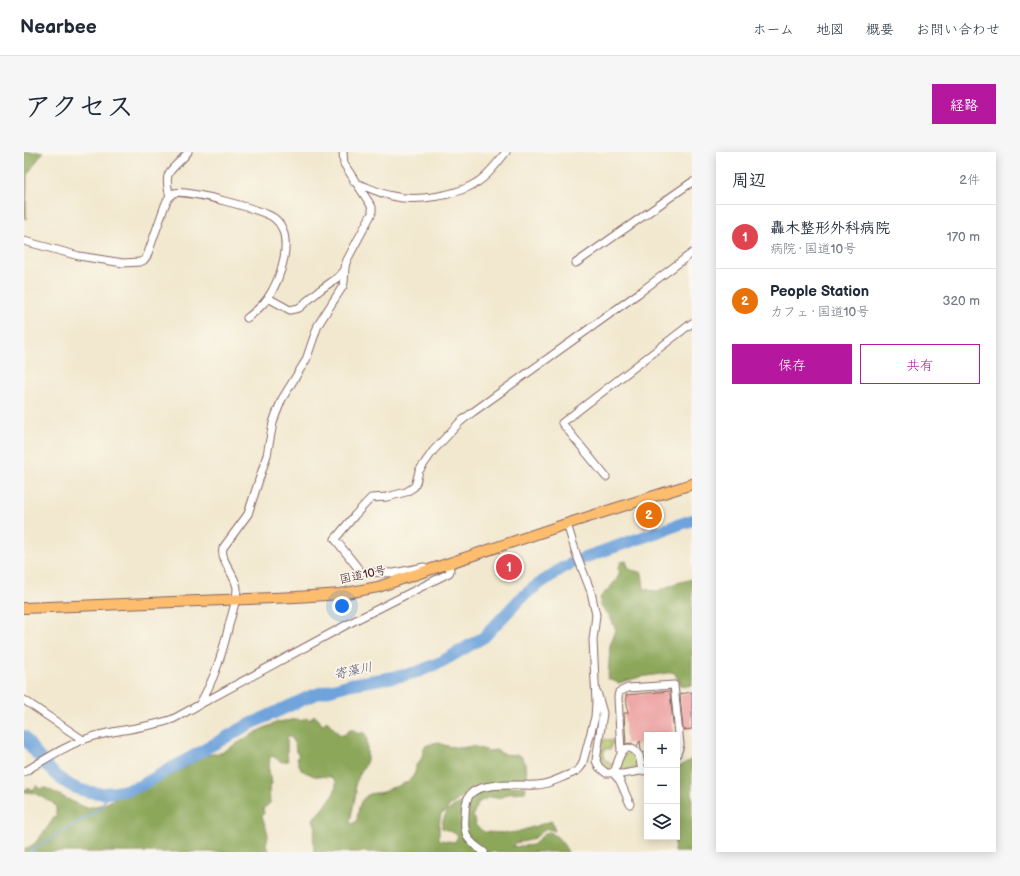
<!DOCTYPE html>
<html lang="ja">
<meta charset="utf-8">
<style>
body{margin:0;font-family:"Balsamiq Sans","Klee One",sans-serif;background:#f6f6f7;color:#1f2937}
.controls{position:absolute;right:12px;bottom:12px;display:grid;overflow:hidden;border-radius:0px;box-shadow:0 2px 10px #0003}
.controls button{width:36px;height:36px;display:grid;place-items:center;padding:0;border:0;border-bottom:1px solid #e0e1e3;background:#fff;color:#1f2937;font:20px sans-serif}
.you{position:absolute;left:318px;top:454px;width:14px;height:14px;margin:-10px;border:3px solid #fff;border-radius:50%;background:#1a73e8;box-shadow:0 0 0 6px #1a73e833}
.badge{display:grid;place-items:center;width:26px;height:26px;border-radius:50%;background:#b5179e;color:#fff;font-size:13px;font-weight:700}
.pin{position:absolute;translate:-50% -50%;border:2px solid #fff;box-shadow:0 1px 4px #0006}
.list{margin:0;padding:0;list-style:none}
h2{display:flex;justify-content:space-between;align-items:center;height:52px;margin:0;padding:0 16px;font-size:17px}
h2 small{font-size:13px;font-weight:400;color:#747a83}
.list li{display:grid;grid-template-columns:26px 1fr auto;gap:12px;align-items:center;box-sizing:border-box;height:64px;padding:0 16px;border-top:1px solid #e0e1e3}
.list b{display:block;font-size:15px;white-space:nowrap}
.list p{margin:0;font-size:13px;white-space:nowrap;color:#747a83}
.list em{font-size:13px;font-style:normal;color:#747a83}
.actions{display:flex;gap:8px;padding:12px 16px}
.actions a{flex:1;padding:9px 0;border:1px solid #b5179e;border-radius:0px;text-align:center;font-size:14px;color:#b5179e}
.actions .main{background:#b5179e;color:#fff}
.icon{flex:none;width:22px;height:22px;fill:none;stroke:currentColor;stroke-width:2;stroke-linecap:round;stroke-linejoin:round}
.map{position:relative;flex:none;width:668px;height:700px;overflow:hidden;border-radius:0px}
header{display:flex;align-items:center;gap:24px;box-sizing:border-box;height:56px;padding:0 20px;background:#fff;border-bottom:1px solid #e0e1e3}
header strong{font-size:19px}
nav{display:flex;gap:22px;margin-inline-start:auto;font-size:14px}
.intro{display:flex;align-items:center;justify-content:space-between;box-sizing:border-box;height:96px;padding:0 24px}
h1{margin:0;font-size:28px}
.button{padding:10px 18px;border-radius:0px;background:#b5179e;color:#fff;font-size:14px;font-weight:700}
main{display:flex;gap:24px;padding:0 24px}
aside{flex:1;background:#fff;border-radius:0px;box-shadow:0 2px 10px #0003}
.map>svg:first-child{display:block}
.green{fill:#b0c164;stroke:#7d7048}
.forest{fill:#8ca75a;stroke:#6b6342}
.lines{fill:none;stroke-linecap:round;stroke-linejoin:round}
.stream{stroke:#6ea3db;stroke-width:2}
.river{stroke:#6ea3db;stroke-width:12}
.building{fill:#eea9a7}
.minor-casing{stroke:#856564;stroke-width:9}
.highway-casing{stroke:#856564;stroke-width:12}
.minor{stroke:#fff;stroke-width:7}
.highway{stroke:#fcbd6e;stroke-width:10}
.labels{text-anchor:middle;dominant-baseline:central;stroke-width:3.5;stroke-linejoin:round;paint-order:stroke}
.street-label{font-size:12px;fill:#4a1f2b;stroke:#fbf7ec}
.water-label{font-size:13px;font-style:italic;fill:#585471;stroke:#fbf7ec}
</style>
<header>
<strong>Nearbee</strong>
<nav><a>ホーム</a><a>地図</a><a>概要</a><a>お問い合わせ</a></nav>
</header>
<div class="intro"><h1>アクセス</h1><a class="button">経路</a></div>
<main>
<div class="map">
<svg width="668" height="700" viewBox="0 0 668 700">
<rect width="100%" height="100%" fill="#fbf7ec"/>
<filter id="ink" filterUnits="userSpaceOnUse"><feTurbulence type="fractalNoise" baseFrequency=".025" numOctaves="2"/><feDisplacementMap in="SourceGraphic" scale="8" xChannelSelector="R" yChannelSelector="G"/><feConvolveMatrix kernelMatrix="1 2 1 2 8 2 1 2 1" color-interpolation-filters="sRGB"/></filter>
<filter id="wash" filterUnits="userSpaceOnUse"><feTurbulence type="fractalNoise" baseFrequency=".012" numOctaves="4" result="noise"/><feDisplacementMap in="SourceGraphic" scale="16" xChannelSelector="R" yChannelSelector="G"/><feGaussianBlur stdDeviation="0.9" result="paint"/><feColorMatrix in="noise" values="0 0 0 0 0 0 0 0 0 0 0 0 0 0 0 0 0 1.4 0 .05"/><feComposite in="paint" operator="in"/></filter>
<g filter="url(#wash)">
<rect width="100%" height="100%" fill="#f2e8cf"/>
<!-- green -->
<path class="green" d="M579,587L592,589V591L587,592V597H580V608L584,609L585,612H589V614L584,617L585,619C571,609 578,601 579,587Z
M603,600L608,602L609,601L612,603L614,615L613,616L597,618C595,611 598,604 603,600Z"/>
<!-- forest -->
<path class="forest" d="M0,0H19L3,23L2,67L0,66Z
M602,409C606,421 608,417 618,421L620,436C633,442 636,437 648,433C655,430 662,429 668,427V533L658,535L650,520L616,525L595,531L584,527L586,493L592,478L585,463L576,454V446C583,437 598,427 595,415L597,410Z
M290,563L295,568L298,573L303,569L315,582L320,583L326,578H330L335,582L340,580L343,586V608L340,616L337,619L331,633L332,641L326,670L327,672L332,670C335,662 333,654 339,647C347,639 350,642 359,640C362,640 365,637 367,636C379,633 393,627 392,613C397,610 399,603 399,598L401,594L413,590L423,594L437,596L448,594L465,599L472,598C480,605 488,601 497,604L502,612L503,628L501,630L470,631L452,636L447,639L444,642L438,645L424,655L423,659L417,662L415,673V688L431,690L434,684L432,682L418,676C417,663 430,650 443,650C451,632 485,633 502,635L501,640L487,641L475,646L465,645L455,650L449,663L452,674L460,680L484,681L493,680L528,669L531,679L522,676L512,685L502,689L491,691L489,695L509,693L521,681L526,680C535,685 539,691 544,700H290C290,694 288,682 292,676L289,667C298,656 313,644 312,630L307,625L290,624L277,618L276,614L274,612V609L273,606L275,603L272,600L271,591L269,590L268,586L263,583C264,591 262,601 264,609L258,610L248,604L246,605L245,619L248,631L245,637L246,651L239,657L240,661L238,664C239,667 244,680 244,683C244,687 242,690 242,693L245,700H0V698L10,692L21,679L32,663V655L29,651L10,641L0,640V638L1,639L3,636L6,638H9L13,633L14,634V637L22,636L49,650L63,656L81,652L97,643L118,637L151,621L182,603L197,601L238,577L254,570L274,567L277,569L283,566L286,568Z
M668,607V700H650L651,685H653V616Z"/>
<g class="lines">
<!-- stream -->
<path class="stream" d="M5,700L77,656L85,640"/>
<!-- river -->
<path class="river" d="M0,584C30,631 59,654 116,634L222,574L289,543L327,532L382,523L396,519L419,509L460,485L496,447L508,437L538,416L562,405L668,368"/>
</g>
<g id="blocks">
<!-- building -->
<path class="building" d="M630,355L635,366L632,367L633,371L619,376L616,359Z
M646,539L650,583H623V601H620L617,598L616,589L613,594L607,591L602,592L600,561H604L602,543Z
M668,540V577L659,578L656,542Z"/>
</g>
</g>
<g filter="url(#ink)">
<use href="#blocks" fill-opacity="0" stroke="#856564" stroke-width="1"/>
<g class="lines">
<!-- minor casing -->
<g class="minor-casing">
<path id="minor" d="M330,30C343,35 355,41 368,44C392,50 431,44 452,31C464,24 473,11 482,0
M146,45C138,15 149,20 164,0
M0,89L55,104L99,111L116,110L120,108L123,104L141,53C143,48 146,43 150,41C161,37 240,58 250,66C272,83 257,128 243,147C238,154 231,160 223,166
M552,111L668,30
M244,146L266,158L275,156L296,138L313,126L320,119
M582,325L538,271L668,171
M400,415L370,421L337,420L311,387L331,363L347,346L363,345L382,340L390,335L392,331L395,319L409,299L436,270L449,260L615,141L668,101
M573,540L579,561L572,609L575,615L582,621H587L591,618C595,606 599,585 615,603L618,619
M0,548L59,588
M175,553C191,527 199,499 206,469C209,458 213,447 213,436C211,422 196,409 199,396L224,362L243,303L249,271L252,262L258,247L282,208L294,173L319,134C322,126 319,117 323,108L348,61V55L320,12L319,0
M597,600L594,545L595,540L604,536L650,533L656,593L653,602
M0,620C23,606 46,591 71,584C97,577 124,576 149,567L324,472L425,421L426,419L425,412H421
M587,621L598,622L623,618
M590,622L596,629L606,652
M460,700C445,690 439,684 441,665C441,659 441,650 445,644C454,629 496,634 512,633C523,633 534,627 544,623C551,620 557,618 559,610L571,565L572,551L569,488L572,463L567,440L552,401L543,372"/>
</g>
<!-- highway casing -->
<g class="highway-casing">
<path id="highway" d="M0,456L272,445L317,442L354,435L536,374L668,332"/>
</g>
<!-- minor -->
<use href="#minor" class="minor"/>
<!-- highway -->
<use href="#highway" class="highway"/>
</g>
</g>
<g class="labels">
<!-- street labels -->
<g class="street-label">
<text transform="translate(339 423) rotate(-12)">国道10号</text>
</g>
<!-- water labels -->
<g class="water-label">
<text transform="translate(329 519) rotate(-12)">寄藻川</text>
</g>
</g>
</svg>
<div class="controls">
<button>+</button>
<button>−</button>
<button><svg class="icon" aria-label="layers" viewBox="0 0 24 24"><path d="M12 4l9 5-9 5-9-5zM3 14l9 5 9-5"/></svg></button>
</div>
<div class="you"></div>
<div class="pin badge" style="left:485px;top:415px;background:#e0444e">1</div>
<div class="pin badge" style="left:625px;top:363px;background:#e8710a">2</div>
</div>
<aside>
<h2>周辺<small>2件</small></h2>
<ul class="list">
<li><span class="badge" style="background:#e0444e">1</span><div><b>轟木整形外科病院</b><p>病院 · 国道10号</p></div><em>170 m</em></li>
<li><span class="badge" style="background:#e8710a">2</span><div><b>People Station</b><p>カフェ · 国道10号</p></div><em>320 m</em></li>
</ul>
<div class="actions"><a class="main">保存</a><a>共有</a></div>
</aside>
</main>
